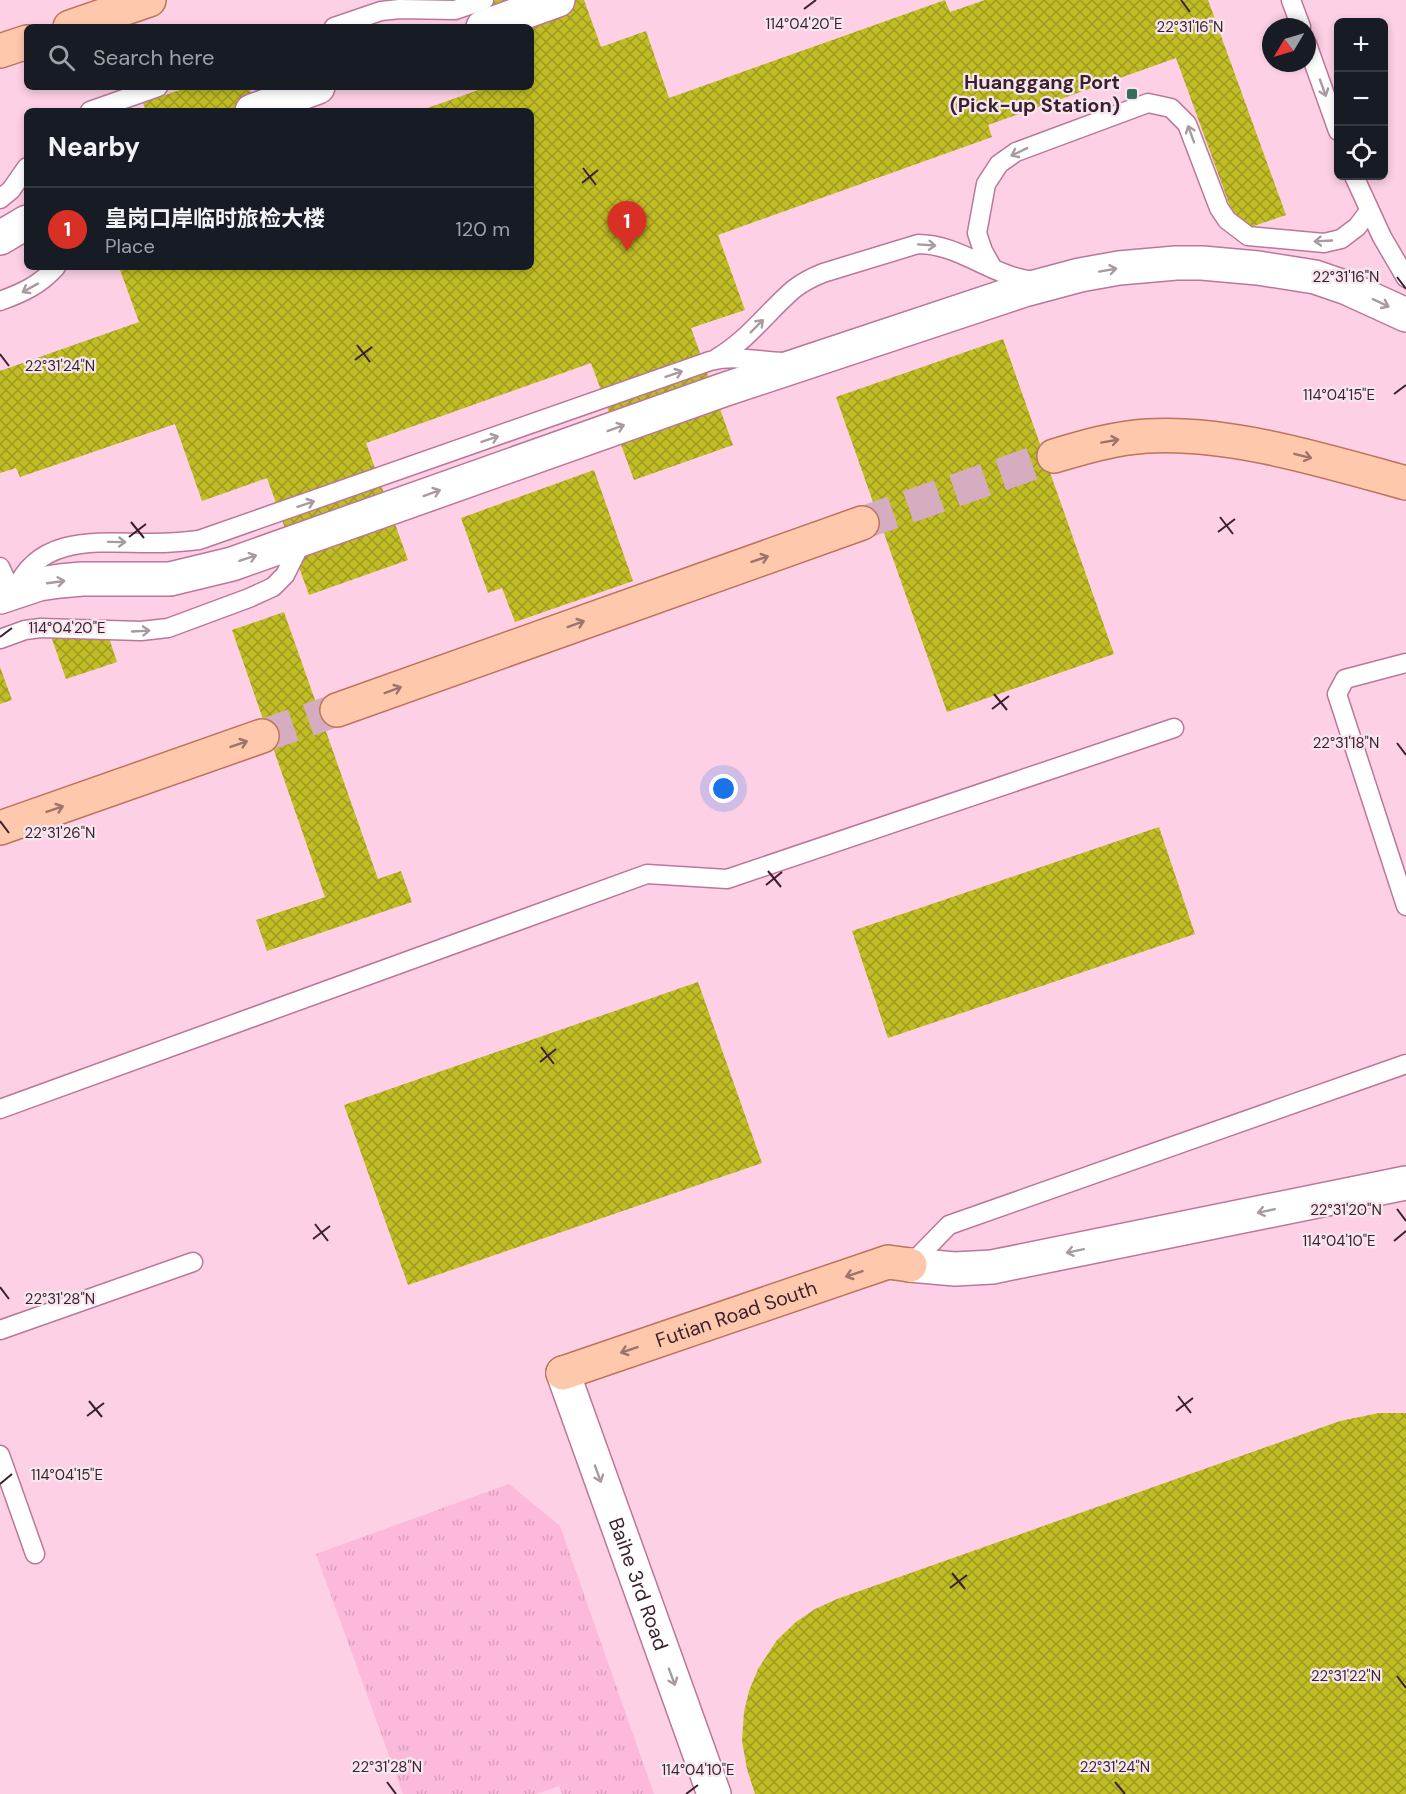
<!DOCTYPE html>
<meta charset="utf-8">
<style>
body{margin:0;font-family:"DM Sans","Noto Sans SC",sans-serif;background:#20242c;color:#f1f3f6}
.controls{position:absolute;right:18px;top:18px;display:grid;overflow:hidden;border-radius:9px;box-shadow:0 3px 9px #0003}
.controls button{width:54px;height:54px;display:grid;place-items:center;padding:0;border:0;border-bottom:2px solid #363941;background:#171b24;color:#f1f3f6;font:30px sans-serif}
.compass{position:absolute;left:1262px;top:18px;width:54px;height:54px;border-radius:50%;background:#171b24;box-shadow:0 3px 9px #0003;rotate:232deg}
.you{position:absolute;left:724px;top:789px;width:21px;height:21px;margin:-15px;border:4px solid #fff;border-radius:50%;background:#1a73e8;box-shadow:0 0 0 9px #1a73e833}
.badge{display:grid;place-items:center;width:39px;height:39px;border-radius:50%;background:#d93025;color:#fff;font-size:20px;font-weight:700}
.pin{position:absolute;translate:-50% -50px;filter:drop-shadow(0 2px 3px #0008)}
.pin::after{content:'';position:absolute;top:32px;width:21px;height:18px;background:inherit;clip-path:polygon(0 0,100% 0,50% 100%)}
.list{margin:0;padding:0;list-style:none}
h2{display:flex;justify-content:space-between;align-items:center;height:78px;margin:0;padding:0 24px;font-size:26px}
h2 small{font-size:20px;font-weight:400;color:#9ea1a6}
.list li{display:grid;grid-template-columns:39px 1fr auto;gap:18px;align-items:center;box-sizing:border-box;height:84px;padding:0 24px;border-top:2px solid #363941}
.list b{display:block;font-size:22px;white-space:nowrap}
.list p{margin:0;font-size:20px;white-space:nowrap;color:#9ea1a6}
.list em{font-size:20px;font-style:normal;color:#9ea1a6}
.icon{flex:none;width:33px;height:33px;fill:none;stroke:currentColor;stroke-width:2;stroke-linecap:round;stroke-linejoin:round}
.map{position:relative;flex:none;width:1406px;height:1794px;overflow:hidden}
.search{position:absolute;background:#171b24;box-shadow:0 3px 9px #0003;left:24px;top:24px;width:510px;height:66px;display:flex;align-items:center;gap:15px;box-sizing:border-box;padding:0 21px;border-radius:9px;color:#9ea1a6;font-size:22px}
.panel{position:absolute;background:#171b24;box-shadow:0 3px 9px #0003;left:24px;top:108px;width:510px;height:162px;border-radius:9px}
.map>svg:first-child{display:block}
.park{fill:url(#park-tufts)}
.building{fill:url(#building-cross-hatch)}
.lines{fill:none;stroke-linecap:round;stroke-linejoin:round}
.primary-tunnel{stroke:#d6adc0;stroke-width:33;stroke-dasharray:33 16;stroke-linecap:butt}
.lane-casing{stroke:#bb779a;stroke-width:21}
.secondary-casing{stroke:#bb779a;stroke-width:36}
.primary-casing{stroke:#ba755c;stroke-width:36}
.lane{stroke:#fff;stroke-width:18}
.secondary{stroke:#fff;stroke-width:33}
.primary{stroke:#fec8ac;stroke-width:33}
.oneway{stroke:#a79aa1}
.oneway2{stroke:#9c746d}
.ticks{fill:none;stroke:#3b1f2e;stroke-width:2}
.poi-dot{fill:#336f5a;stroke:#f6e7ee;stroke-width:2}
.labels{text-anchor:middle;dominant-baseline:central;stroke-width:4.5;stroke-linejoin:round;paint-order:stroke}
.poi-label{font-size:20px;font-weight:bold;fill:#3b1f2e;stroke:#f6e7ee;text-anchor:end}
.street-label{font-size:20px;fill:#3b1f2e;stroke:#f6e7ee}
.ticks-label{font-size:15px;text-anchor:middle;fill:#3b1f2e;stroke:#f6e7ee;stroke-width:4.5;stroke-linejoin:round;paint-order:stroke}
</style>
<div class="map">
<svg width="1406" height="1794" viewBox="0 0 1406 1794">
<defs>
<pattern id="park-tufts" width="24" height="20" patternUnits="userSpaceOnUse" patternTransform="scale(1.5)"><rect width="24" height="20" fill="#fcb9da"/><path d="M3 7l-1-3M5 7V3M7 7l1-3M15 17l-1-3M17 17v-4M19 17l1-3" fill="none" stroke="#d99fbb"/></pattern>
<pattern id="building-cross-hatch" width="8" height="8" patternUnits="userSpaceOnUse" patternTransform="scale(1.5)"><rect width="8" height="8" fill="#c1bd25"/><path d="M0 0l8 8M0 8l8-8" fill="none" stroke="#9e9920"/></pattern>
</defs>
<rect width="100%" height="100%" fill="#fdd0e5"/>
<!-- park -->
<path class="park" d="M509,1484L560,1526L654,1794H562L559,1786L536,1794H403L316,1554Z"/>
<!-- building -->
<path class="building" d="M471,0H584L601,47L646,31L669,98L945,0L950,12L985,0H1208L1286,215L1239,231L1176,58L988,125L992,137L718,235L745,310L691,328L733,445L634,480L591,363L366,443L408,560L309,595L267,478L202,501L175,424L20,477L16,468L0,473V371L139,322L119,267H531V111H419L487,87H531V27H481Z
M188,87H249L258,111H146L143,103Z
M1003,339L1114,654L947,712L836,397Z
M594,470L633,581L515,622L502,588L488,593L461,518Z
M284,612L378,879L401,871L412,902L267,951L256,920L325,897L232,630Z
M45,619L103,620L117,662L66,679Z
M0,667L12,700L0,704Z
M1159,827L1195,934L888,1038L852,931Z
M698,982L762,1163L408,1285L344,1105Z
M1379,1413H1406V1794H755L747,1769L742,1741L744,1712L749,1691L758,1669L777,1640L796,1622L815,1609L837,1599L1340,1421Z"/>
<g class="lines">
<!-- primary-tunnel -->
<path class="primary-tunnel" d="M862,523L1054,456
M262,736L337,710"/>
<!-- lane casing -->
<g class="lane-casing">
<path id="lane" d="M1291,0L1301,27
M334,27L381,11L400,9L455,10L484,0
M1307,44L1338,131
M90,111L158,87
M1354,176L1382,237L1406,278
M0,199L11,190L27,167
M992,267L983,251L977,233L986,184L999,164L1016,152L1148,103L1171,108L1187,124L1219,208L1227,220L1248,236L1324,243L1341,239L1357,227L1369,211
M0,301C22,293 40,285 56,267
M717,358C748,340 768,311 794,289C803,282 813,277 823,273L918,244C961,244 995,279 1037,281
M0,567L6,580L15,591C39,533 102,543 153,543C168,543 183,542 199,540L710,361C735,355 758,361 783,362
M0,639L25,630L41,628L141,631L168,628L249,598L273,587L285,575L303,539
M1406,663L1345,679L1337,694L1406,906
M0,1109L647,874L727,879L1174,728
M910,1265L949,1225L1406,1064
M0,1330L193,1262
M0,1455L35,1554"/>
</g>
<!-- secondary casing -->
<g class="secondary-casing">
<g id="secondary">
<path d="M483,27L558,0"/>
<path d="M252,111L318,87"/>
<path d="M0,238L27,222"/>
<path d="M0,597L39,584L60,581L82,579H170L232,564L723,390L1024,290L1080,275L1119,268L1176,263H1202L1258,268L1315,277L1347,288L1406,315"/>
<path d="M910,1265L955,1269L992,1267L1406,1183"/>
<path id="s1" d="M563,1373L714,1794"/>
</g>
</g>
<!-- primary casing -->
<g class="primary-casing">
<g id="primary">
<path d="M70,27L149,0"/>
<path d="M0,51L27,42"/>
<path d="M1054,456C1084,447 1115,438 1147,436C1230,431 1326,461 1406,483"/>
<path d="M337,710L862,523"/>
<path d="M0,828L262,736"/>
<path id="s2" d="M563,1373L888,1262L910,1265"/>
</g>
</g>
<!-- lane -->
<use href="#lane" class="lane"/>
<!-- secondary -->
<use href="#secondary" class="secondary"/>
<!-- primary -->
<use href="#primary" class="primary"/>
</g>
<!-- one-way arrows -->
<defs><path id="oneway-shaft" d="M-6 0H5M1.5-3L5.5 0L1.5 3" fill="none" stroke-width="1.6" stroke-linecap="round" stroke-linejoin="round" transform="scale(1.5)"/></defs>
<g class="oneway">
<use href="#oneway-shaft" transform="translate(1323 88) rotate(70)"/>
<use href="#oneway-shaft" transform="translate(1191 134) rotate(-110)"/>
<use href="#oneway-shaft" transform="translate(1019 152) rotate(154)"/>
<use href="#oneway-shaft" transform="translate(1323 241) rotate(177)"/>
<use href="#oneway-shaft" transform="translate(927 245) rotate(4)"/>
<use href="#oneway-shaft" transform="translate(1108 270) rotate(-10)"/>
<use href="#oneway-shaft" transform="translate(30 288) rotate(151)"/>
<use href="#oneway-shaft" transform="translate(1381 303) rotate(25)"/>
<use href="#oneway-shaft" transform="translate(757 326) rotate(-45)"/>
<use href="#oneway-shaft" transform="translate(674 374) rotate(-19)"/>
<use href="#oneway-shaft" transform="translate(616 428) rotate(-20)"/>
<use href="#oneway-shaft" transform="translate(490 439) rotate(-19)"/>
<use href="#oneway-shaft" transform="translate(432 493) rotate(-20)"/>
<use href="#oneway-shaft" transform="translate(306 504) rotate(-19)"/>
<use href="#oneway-shaft" transform="translate(117 542) rotate(1)"/>
<use href="#oneway-shaft" transform="translate(248 558) rotate(-18)"/>
<use href="#oneway-shaft" transform="translate(56 582) rotate(-8)"/>
<use href="#oneway-shaft" transform="translate(141 631) rotate(-3)"/>
<use href="#oneway-shaft" transform="translate(1266 1211) rotate(168)"/>
<use href="#oneway-shaft" transform="translate(1075 1251) rotate(168)"/>
<use href="#oneway-shaft" transform="translate(598 1474) rotate(70)"/>
<use href="#oneway-shaft" transform="translate(672 1677) rotate(70)"/>
</g>
<g class="oneway2">
<use href="#oneway-shaft" transform="translate(1110 441) rotate(-10)"/>
<use href="#oneway-shaft" transform="translate(1303 456) rotate(14)"/>
<use href="#oneway-shaft" transform="translate(760 559) rotate(-19)"/>
<use href="#oneway-shaft" transform="translate(576 624) rotate(-20)"/>
<use href="#oneway-shaft" transform="translate(393 690) rotate(-20)"/>
<use href="#oneway-shaft" transform="translate(239 744) rotate(-19)"/>
<use href="#oneway-shaft" transform="translate(55 809) rotate(-19)"/>
<use href="#oneway-shaft" transform="translate(854 1274) rotate(161)"/>
<use href="#oneway-shaft" transform="translate(629 1350) rotate(161)"/>
</g>
<!-- ticks -->
<path class="ticks" d="M1181,0L1190,12M804,9L816,0M583,168L596,185M582,183L598,170M1397,277L1406,289M357,345L370,362M0,354L9,366M355,360L372,347M1394,394L1406,385M1220,517L1233,534M131,522L144,538M1218,532L1235,519M129,537L146,524M0,637L12,628M994,694L1007,710M992,709L1009,696M1397,743L1406,755M0,821L9,833M768,871L781,887M766,885L782,872M541,1047L554,1064M540,1062L556,1049M1397,1209L1406,1221M315,1224L328,1241M313,1239L330,1226M1394,1241L1406,1231M0,1287L9,1299M1178,1396L1191,1413M89,1401L102,1417M1176,1411L1193,1398M87,1416L104,1403M0,1484L12,1474M952,1573L965,1589M950,1588L967,1575M1397,1676L1406,1688M387,1782L396,1794M1115,1782L1125,1794M686,1794L698,1785"/>
<!-- markers -->
<rect class="poi-dot" x="1126" y="88" width="12" height="12" rx="3"/>
<g class="labels">
<!-- poi labels -->
<g class="poi-label">
<text x="1120" y="82">Huanggang Port<tspan x="1120" dy="23">(Pick-up Station)</tspan></text>
</g>
<!-- street labels -->
<g class="street-label">
<text stroke="none"><textPath href="#s2" startOffset="183">Futian Road South</textPath></text>
<text stroke="none"><textPath href="#s1" startOffset="224">Baihe 3rd Road</textPath></text>
</g>
</g>
<g class="ticks-label">
<text x="804" y="29">114°04'20"E</text>
<text x="1190" y="32">22°31'16"N</text>
<text x="1346" y="282">22°31'16"N</text>
<text x="60" y="371">22°31'24"N</text>
<text x="1339" y="400">114°04'15"E</text>
<text x="67" y="633">114°04'20"E</text>
<text x="1346" y="748">22°31'18"N</text>
<text x="60" y="838">22°31'26"N</text>
<text x="1346" y="1215">22°31'20"N</text>
<text x="1339" y="1246">114°04'10"E</text>
<text x="60" y="1304">22°31'28"N</text>
<text x="67" y="1480">114°04'15"E</text>
<text x="1346" y="1681">22°31'22"N</text>
<text x="387" y="1772">22°31'28"N</text>
<text x="1115" y="1772">22°31'24"N</text>
<text x="698" y="1775">114°04'10"E</text>
</g>
</svg>
<div class="controls">
<button>+</button>
<button>−</button>
<button><svg class="icon" aria-label="locate" viewBox="0 0 24 24"><circle cx="12" cy="12" r="6"/><path d="M12 2v4M12 18v4M2 12h4M18 12h4"/></svg></button>
</div>
<svg class="compass" viewBox="-18 -18 36 36"><path d="M0-13l5 13h-10z" fill="#e53935"/><path d="M0 13l5-13h-10z" fill="#9ea1a6"/></svg>
<div class="you"></div>
<div class="pin badge" style="left:627px;top:251px">1</div>
<div class="search"><svg class="icon" aria-label="search" viewBox="0 0 24 24"><circle cx="10" cy="10" r="6"/><path d="M15 15l6 6"/></svg>Search here</div>
<section class="panel">
<h2>Nearby<small></small></h2>
<ul class="list">
<li><span class="badge">1</span><div><b>皇岗口岸临时旅检大楼</b><p>Place</p></div><em>120 m</em></li>
</ul>
</section>
</div>
